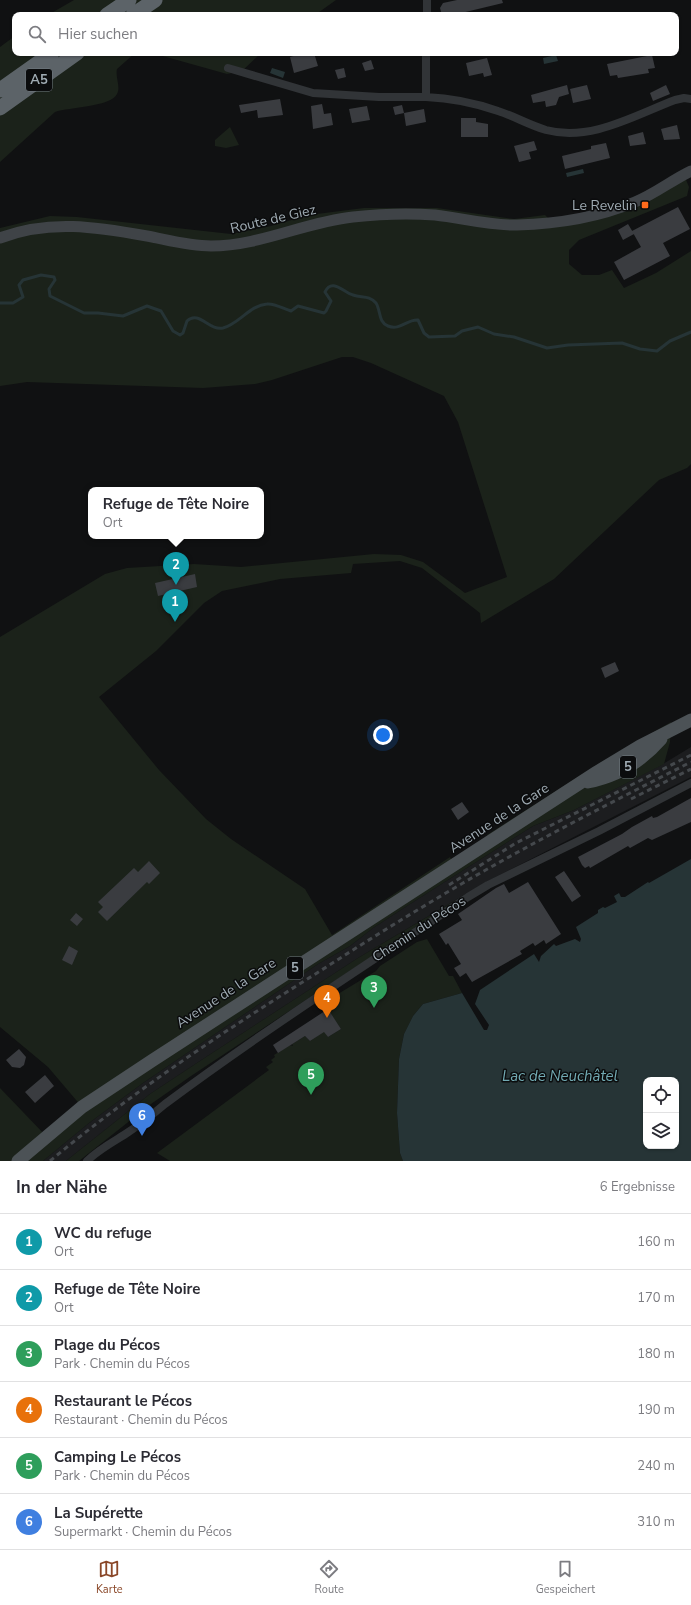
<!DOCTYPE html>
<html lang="de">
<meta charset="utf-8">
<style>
body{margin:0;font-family:"Nunito Sans",sans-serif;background:#f7f7f7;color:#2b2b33}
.controls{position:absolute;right:12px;bottom:12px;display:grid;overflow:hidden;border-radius:8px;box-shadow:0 1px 3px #0004}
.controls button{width:36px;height:36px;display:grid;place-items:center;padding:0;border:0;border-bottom:1px solid #e1e1e2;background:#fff;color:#2b2b33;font:20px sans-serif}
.you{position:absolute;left:383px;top:735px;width:14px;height:14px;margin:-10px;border:3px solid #fff;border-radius:50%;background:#1a73e8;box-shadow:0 0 0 6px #1a73e833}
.badge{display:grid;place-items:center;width:26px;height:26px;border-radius:50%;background:#8a4728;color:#fff;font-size:13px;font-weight:700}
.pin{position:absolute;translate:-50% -33px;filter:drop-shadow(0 1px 2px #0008)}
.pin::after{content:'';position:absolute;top:21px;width:14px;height:12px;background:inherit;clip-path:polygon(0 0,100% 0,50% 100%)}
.popup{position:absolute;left:88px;top:487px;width:176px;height:52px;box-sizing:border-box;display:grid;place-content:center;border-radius:8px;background:#fff;filter:drop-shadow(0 1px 3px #0005);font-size:13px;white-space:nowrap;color:#7c7c81}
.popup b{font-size:15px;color:#2b2b33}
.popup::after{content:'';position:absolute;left:50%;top:100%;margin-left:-8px;border:8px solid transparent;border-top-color:#fff}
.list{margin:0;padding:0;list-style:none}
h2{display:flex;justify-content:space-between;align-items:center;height:52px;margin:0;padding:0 16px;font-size:17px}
h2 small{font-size:13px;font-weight:400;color:#7c7c81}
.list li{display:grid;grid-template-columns:26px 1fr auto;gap:12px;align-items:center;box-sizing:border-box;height:56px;padding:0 16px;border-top:1px solid #e1e1e2}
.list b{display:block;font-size:15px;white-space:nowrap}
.list p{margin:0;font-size:13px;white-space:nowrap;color:#7c7c81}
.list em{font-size:13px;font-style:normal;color:#7c7c81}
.icon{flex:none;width:22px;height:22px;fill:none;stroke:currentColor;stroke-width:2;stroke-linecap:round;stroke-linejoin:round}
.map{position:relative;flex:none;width:691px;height:1161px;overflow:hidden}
.search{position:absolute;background:#fff;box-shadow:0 1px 3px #0004;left:12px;right:12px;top:12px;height:44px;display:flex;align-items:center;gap:10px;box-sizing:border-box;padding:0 14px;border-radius:8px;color:#7c7c81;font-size:15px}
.sheet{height:388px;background:#fff}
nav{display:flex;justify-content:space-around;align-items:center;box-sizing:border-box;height:56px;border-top:1px solid #e1e1e2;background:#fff;font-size:11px;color:#7c7c81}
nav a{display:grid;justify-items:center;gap:2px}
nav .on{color:#8a4728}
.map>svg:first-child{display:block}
.built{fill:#1c1d1f}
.green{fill:#1b221a}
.water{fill:#263436;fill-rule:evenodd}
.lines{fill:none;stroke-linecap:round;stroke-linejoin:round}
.stream{stroke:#263436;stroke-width:3}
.building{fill:#3a3c40}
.street{stroke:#313437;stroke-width:8}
.secondary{stroke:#3f4347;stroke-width:11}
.primary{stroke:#4c5256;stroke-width:13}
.highway{stroke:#5c6368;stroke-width:15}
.rail{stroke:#44484c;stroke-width:3;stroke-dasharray:5 4;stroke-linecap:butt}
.poi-dot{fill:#ff6a1b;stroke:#0b0c0d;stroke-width:1.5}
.labels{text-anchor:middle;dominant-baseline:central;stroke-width:3;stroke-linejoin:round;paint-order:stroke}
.shield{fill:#0b0c0d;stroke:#737c82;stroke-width:1}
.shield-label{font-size:13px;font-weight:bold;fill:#a0acb4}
.poi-label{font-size:14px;fill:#a0acb4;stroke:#0b0c0d;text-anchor:end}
.street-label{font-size:14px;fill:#a0acb4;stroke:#0b0c0d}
.water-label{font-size:15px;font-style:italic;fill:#72aab3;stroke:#0b0c0d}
</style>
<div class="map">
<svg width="691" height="1161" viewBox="0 0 691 1161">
<rect width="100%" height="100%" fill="#101112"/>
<!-- built -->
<path class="built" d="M691,747V777L486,882L358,958L203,1059L150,1094L66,1161H43L89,1123L143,1083L318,964L350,946L373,928L410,904L533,826L574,810L663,764Z"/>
<!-- green -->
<path class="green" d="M74,0H336L315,15H48Z
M15,36V53H135L117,69C115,77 121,87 117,94C111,107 69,107 55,112L0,162V47Z
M152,53H261L242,71L227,74Z
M230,127L239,145L226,148L215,146V140Z
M684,175L689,187L687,196L579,240L569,250V264L582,275H599L612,270L624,288L656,273L691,251V464L687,468L659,480L554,579L481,623L480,613L422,568L400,561L353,564L351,573L280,579L222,591L204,603L156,651L99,697L159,770L206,819L231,839L305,889L332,935L450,857L454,865L492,841L487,835L600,763L671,722L670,742L664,764L574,810L533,826L410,904L373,928L350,946L318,964L143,1083L89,1123L43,1161H0V1088L46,1136L82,1107L48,1067L0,1027V637L105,574L127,568L194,564L241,567L374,554L401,555L423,562L465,593L507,577L458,422L444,396L371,363L353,357H342L272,380L255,384L203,388L27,382L0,386V228L50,216L77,217L231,234L271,226L309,215L364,208H437L514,219L545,215L556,226L623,208Z
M466,894L191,1076L151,1104L79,1161H66L150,1094L203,1059L358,958Z
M427,939L449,976H453L462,993L423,1004L413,1016L404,1034L399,1059L397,1113L400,1153L403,1161H170L157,1153L269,1070L266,1067L273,1062L271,1060L275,1057L274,1055L290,1045L293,1046L292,1044L305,1036L310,1041L317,1036L323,1029L328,1037L341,1029L323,1003L376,971L380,966L417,942Z"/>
<!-- water -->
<path class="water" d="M556,55L558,61L544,64L543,58Z
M272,68L285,72L283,78L270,73Z
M583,169L584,173L567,177L566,173Z
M691,859V1161H403L400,1153L397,1113L399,1059L404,1034L413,1016L423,1004L462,993L484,1030H487L489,1025L475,1004L480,990L534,954L539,962L541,956L554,944L556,946L575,939L580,942L581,939L576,927L598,913V910L603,907L605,908L617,902L614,896L619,893L621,897H625L648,882L649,883ZM646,1080H676V1146H646Z"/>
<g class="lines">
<!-- stream -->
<path class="stream" d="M0,303H13L23,297L19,285L23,280L41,275L54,277L55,280L49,289L50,296L84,313H98L123,316L147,306L161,311L173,331L180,335L183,333L187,321C199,310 209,331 223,328C239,324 250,305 267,304C274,303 284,309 291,311L298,306L324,313L326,311L331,301L325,292C332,277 344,293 353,295C362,298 369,295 376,303C381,311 378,322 388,326C400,331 407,319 418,320L424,333L429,337L455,336L462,331L478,327L494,334L514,337L547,348L568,345L622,343L640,349L657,351L670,341L691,332"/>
</g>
<!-- building -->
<path class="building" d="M457,0H502L503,3L453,15H442L440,8L443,3Z
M304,53H314L318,66L294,73L290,57Z
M652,55L655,68L648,69L649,73L618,78L617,75L610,76L607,64Z
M487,58L492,75L484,77L483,73L469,76L466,63Z
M371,60L374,69L365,71L362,63Z
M344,68L346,77L338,79L335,70Z
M567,85L569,94L559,97L556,105L546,107L545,101L533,103L531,95Z
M587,85L591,99L573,103L570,89Z
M666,85L670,94L653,101L650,93Z
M280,99L283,115L258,118L257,110L241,113L239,105Z
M322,104L324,114L331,113L333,125L313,129L311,106Z
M402,105L404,113L395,115L393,107Z
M367,106L370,120L352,123L349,109Z
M424,109L426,122L406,126L404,113Z
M461,118H476V122L488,124V137H461Z
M677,125L680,139L664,140L661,129Z
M643,132L646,144L630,146L628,136Z
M534,141L537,150L529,152L531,159L519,162L514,146Z
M606,143L610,158L565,169L562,156L591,149V146Z
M678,207L690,229L663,243L670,256L624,280L614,262L641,247L632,231Z
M628,224L634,234L623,240L618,230Z
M195,574L197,587L158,596L155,583Z
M615,662L619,671L605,678L601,668Z
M691,798V822L652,840L648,838L630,848L628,846L590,868L589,866L585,868L582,865L578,857L622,834L632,827L652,816L653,818L657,817Z
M462,802L469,812L458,820L451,809Z
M149,861L160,873L149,884L147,882L107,921L98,912L103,907L98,902L134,868L138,872Z
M564,871L581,896L572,902L555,877Z
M528,882L561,934L546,944L544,940L535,946L533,943L520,951L522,954L472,982L466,973L460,977L454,968L461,964L448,943L446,945L439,934L462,920L458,914L496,888L504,884L509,893Z
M76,913L83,919L77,926L70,920Z
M69,946L78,951L72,965L62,960Z
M328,1009L341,1029L328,1037L324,1032L310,1041L305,1036L278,1053L273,1045Z
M19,1049L26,1057L24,1065L20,1068L12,1067L6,1060Z
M45,1075L54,1086L35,1103L25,1092Z"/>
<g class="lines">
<!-- street -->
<path class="street" d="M427,15V0
M426,53V97C451,98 475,103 498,111C514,116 529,125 546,130C591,142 635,115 675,100L684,98L691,99
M228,68L313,93L379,97H426
M87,1161C98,1150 111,1143 124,1135C138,1126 152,1115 165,1104C263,1031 366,965 468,897L488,885L599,831L691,783"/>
<!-- secondary -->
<path class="secondary" d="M0,238C49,219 97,227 147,236C168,240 189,246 211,246C260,246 305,222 353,217C380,214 408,213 435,215C462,218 490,226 517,225C556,224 599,217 635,202C655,194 672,180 691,171"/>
<!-- primary -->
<path class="primary" d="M588,782C618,776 641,762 661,739
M18,1161L82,1107L153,1060L597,772L640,746L691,720"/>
<!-- highway -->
<path class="highway" d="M107,15L129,0
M133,15L155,0
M0,90L52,53
M0,108L77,53"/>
<!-- rail -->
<path class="rail" d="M631,799L691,769
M449,885L516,843L691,755
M50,1161C134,1091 224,1031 317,973C365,942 413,912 463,883C537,840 614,801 691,762"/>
</g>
<!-- markers -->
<rect class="poi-dot" x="641" y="201" width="8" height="8" rx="2"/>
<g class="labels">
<!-- shield labels -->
<g class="shield">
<rect x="26" y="69" width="26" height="22" rx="3"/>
<rect x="620" y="756" width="16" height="22" rx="3"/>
<rect x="287" y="957" width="16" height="22" rx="3"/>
</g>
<g class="shield-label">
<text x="39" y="80">A5</text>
<text x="628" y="767">5</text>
<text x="295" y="968">5</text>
</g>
<!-- poi labels -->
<g class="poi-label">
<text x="637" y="205">Le Revelin</text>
</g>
<!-- street labels -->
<g class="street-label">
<text transform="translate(273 219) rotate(-13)">Route de Giez</text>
<text transform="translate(499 818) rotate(-33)">Avenue de la Gare</text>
<text transform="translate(419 929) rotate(-33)">Chemin du Pécos</text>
<text transform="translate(226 993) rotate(-33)">Avenue de la Gare</text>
</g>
<!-- water labels -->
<g class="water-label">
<text x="560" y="1076">Lac de Neuchâtel</text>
</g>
</g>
</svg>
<div class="controls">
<button><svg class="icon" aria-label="locate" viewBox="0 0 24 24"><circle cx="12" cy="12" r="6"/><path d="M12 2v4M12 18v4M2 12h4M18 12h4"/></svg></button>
<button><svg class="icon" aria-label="layers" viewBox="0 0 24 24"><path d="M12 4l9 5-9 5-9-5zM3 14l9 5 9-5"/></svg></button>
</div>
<div class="you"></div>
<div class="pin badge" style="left:175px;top:622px;background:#0f9aa8">1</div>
<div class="pin badge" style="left:176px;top:585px;background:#0f9aa8">2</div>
<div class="popup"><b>Refuge de Tête Noire</b>Ort</div>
<div class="pin badge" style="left:374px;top:1008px;background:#2e9e5b">3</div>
<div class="pin badge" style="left:327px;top:1018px;background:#e8710a">4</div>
<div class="pin badge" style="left:311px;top:1095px;background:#2e9e5b">5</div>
<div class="pin badge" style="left:142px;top:1136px;background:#3f7fe0">6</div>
<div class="search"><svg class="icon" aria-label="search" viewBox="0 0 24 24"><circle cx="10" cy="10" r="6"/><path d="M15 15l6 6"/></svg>Hier suchen</div>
</div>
<section class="sheet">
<h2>In der Nähe<small>6 Ergebnisse</small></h2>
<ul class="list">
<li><span class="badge" style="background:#0f9aa8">1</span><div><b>WC du refuge</b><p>Ort</p></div><em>160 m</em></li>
<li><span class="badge" style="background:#0f9aa8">2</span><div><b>Refuge de Tête Noire</b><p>Ort</p></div><em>170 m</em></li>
<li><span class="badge" style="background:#2e9e5b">3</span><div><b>Plage du Pécos</b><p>Park · Chemin du Pécos</p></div><em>180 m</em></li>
<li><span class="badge" style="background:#e8710a">4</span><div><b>Restaurant le Pécos</b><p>Restaurant · Chemin du Pécos</p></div><em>190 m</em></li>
<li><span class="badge" style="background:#2e9e5b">5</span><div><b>Camping Le Pécos</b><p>Park · Chemin du Pécos</p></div><em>240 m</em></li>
<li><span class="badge" style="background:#3f7fe0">6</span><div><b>La Supérette</b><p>Supermarkt · Chemin du Pécos</p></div><em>310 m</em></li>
</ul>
</section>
<nav>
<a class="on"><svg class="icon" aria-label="map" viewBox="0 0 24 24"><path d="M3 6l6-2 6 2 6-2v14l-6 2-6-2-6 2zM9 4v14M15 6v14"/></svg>Karte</a>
<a><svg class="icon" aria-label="directions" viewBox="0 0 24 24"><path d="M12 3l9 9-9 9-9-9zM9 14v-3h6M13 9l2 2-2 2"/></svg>Route</a>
<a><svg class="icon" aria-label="saved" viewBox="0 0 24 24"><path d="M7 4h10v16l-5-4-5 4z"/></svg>Gespeichert</a>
</nav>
